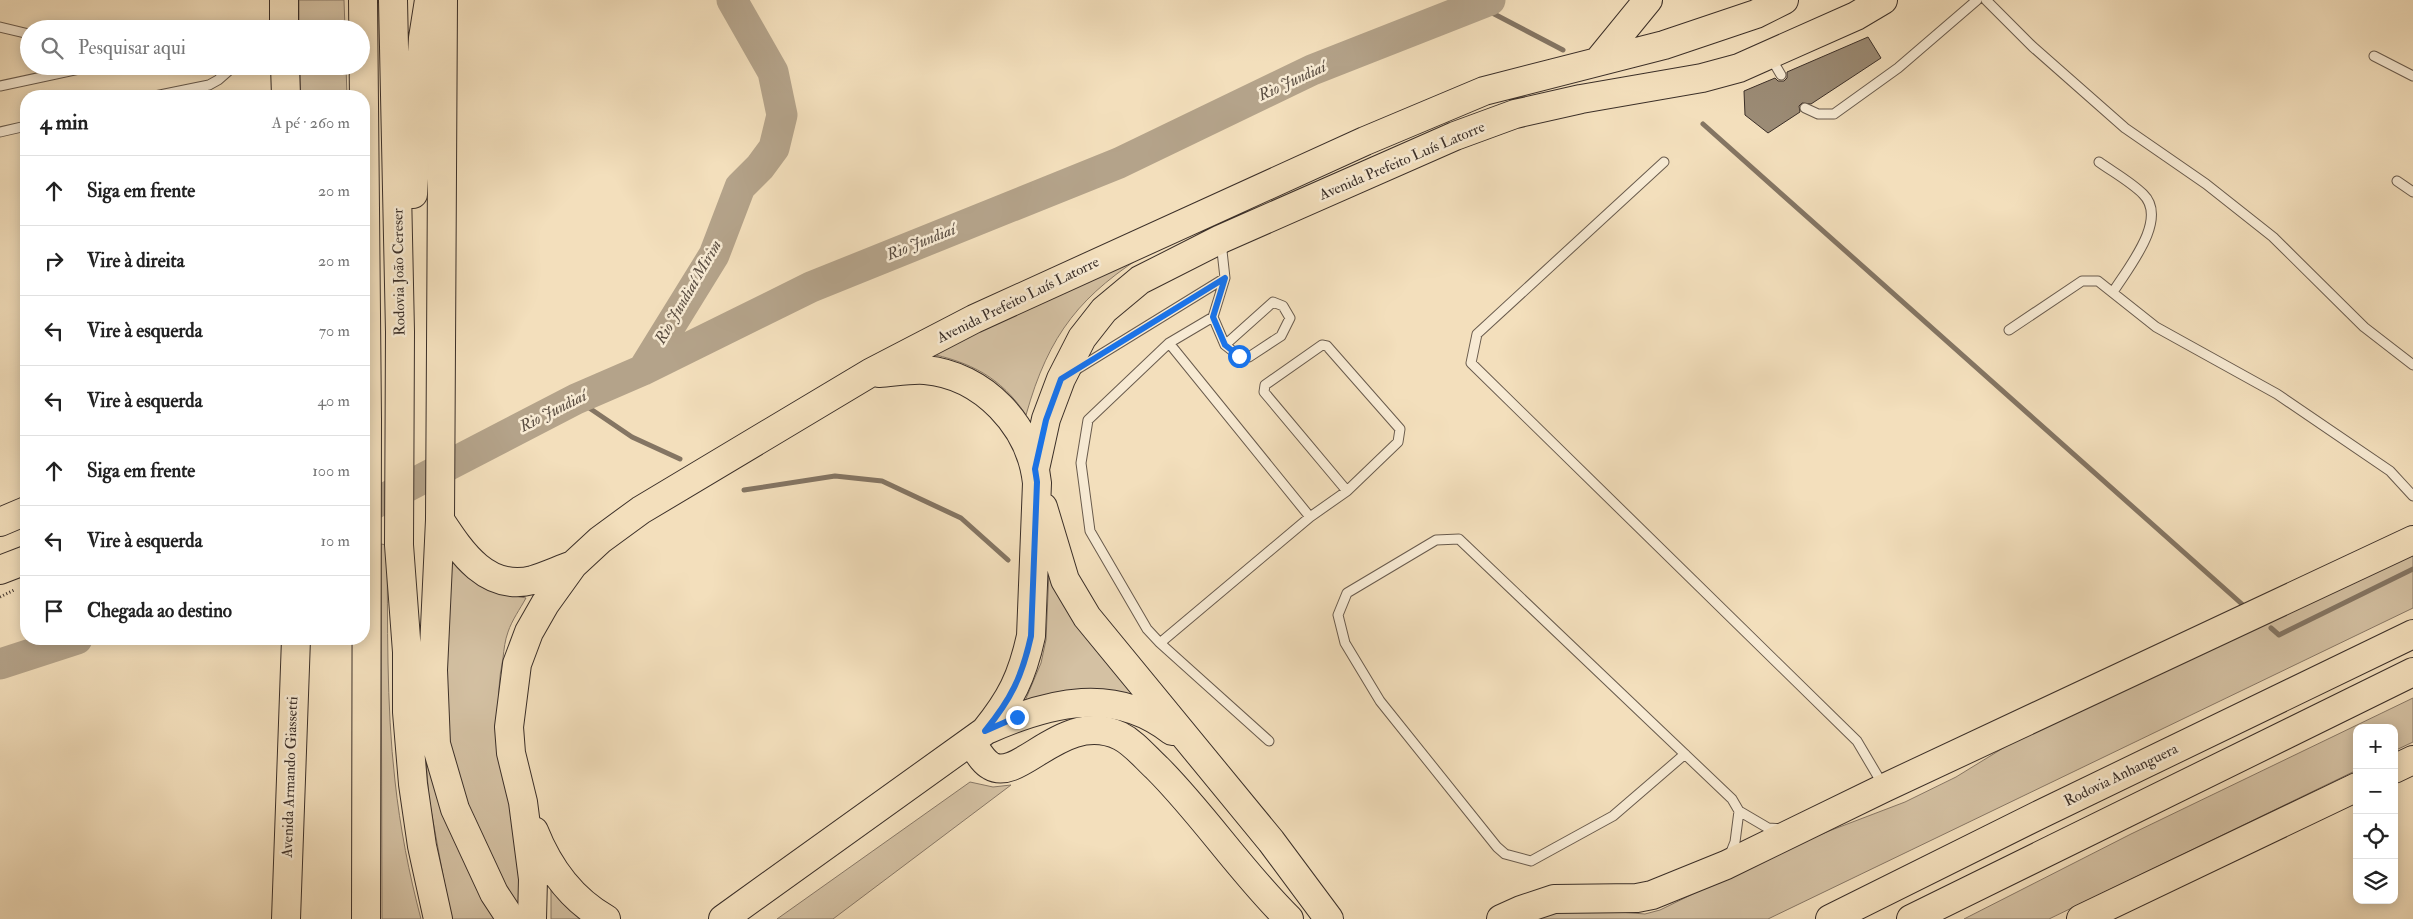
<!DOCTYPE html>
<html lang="pt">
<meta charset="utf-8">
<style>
body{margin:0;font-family:"IM FELL Double Pica",serif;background:#f6f6f6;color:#222}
.controls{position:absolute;right:15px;bottom:15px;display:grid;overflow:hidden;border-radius:10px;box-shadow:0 2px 12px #0003}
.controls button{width:45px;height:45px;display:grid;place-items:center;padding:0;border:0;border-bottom:1px solid #e0e0e0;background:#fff;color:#222;font:25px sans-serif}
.stop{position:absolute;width:15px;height:15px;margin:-11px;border:4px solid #1a73e8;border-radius:50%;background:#fff}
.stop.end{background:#1a73e8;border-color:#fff;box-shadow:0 1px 5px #0008}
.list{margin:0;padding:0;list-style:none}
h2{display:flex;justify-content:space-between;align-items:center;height:65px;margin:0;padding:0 20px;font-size:21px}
h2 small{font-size:16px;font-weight:400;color:#767676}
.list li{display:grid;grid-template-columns:32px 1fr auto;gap:15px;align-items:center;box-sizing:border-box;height:70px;padding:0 20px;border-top:1px solid #e0e0e0}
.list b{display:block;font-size:19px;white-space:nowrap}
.list em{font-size:16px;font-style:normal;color:#767676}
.icon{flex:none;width:28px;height:28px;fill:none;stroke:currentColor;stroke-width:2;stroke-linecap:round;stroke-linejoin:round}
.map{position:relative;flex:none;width:2413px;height:919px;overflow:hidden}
.search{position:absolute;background:#fff;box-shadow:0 2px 12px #0003;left:20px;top:20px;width:350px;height:55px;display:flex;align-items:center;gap:12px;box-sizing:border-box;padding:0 18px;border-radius:28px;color:#767676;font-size:19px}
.panel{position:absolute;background:#fff;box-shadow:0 2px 12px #0003;left:20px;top:90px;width:350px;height:555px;border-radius:20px}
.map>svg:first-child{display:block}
.green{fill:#d4c1a3;stroke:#887866}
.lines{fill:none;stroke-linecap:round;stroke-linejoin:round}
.stream{stroke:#847563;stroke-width:5}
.river{stroke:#b4a38a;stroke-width:31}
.building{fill:#9b8b75;stroke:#3b2f28}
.lane-casing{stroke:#695b4d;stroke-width:11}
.primary-casing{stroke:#3b2f28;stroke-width:30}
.highway-casing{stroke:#3b2f28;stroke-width:30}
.path{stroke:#3b2f28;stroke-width:3;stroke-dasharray:1 2.5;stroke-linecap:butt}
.lane{stroke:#f7ead3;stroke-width:9}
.primary{stroke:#f3dfbc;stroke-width:28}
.highway{stroke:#f3dfbc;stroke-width:28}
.route{stroke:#1a73e8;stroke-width:6}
.labels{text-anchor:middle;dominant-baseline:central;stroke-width:5;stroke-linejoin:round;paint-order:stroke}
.street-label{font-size:15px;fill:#3b2f28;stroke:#f7ead3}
.water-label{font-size:16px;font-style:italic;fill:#594c40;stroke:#f7ead3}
</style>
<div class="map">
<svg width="2413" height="919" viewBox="0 0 2413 919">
<rect width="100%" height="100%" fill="#f3dfbc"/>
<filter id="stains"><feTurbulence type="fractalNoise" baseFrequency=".004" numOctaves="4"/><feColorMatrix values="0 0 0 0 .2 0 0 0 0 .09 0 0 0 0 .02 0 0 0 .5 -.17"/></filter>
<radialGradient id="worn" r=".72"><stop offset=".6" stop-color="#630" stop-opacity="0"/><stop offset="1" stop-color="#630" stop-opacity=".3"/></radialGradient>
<!-- green -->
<path class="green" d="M299,0H344L345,29H299Z
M300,66H346L347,96H300Z
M1152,250C1081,294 1049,333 1026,415C1001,377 970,362 927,353Z
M381,544L387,545C388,623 386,703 395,781C400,827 409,874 421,919H382Z
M2413,549V608L1768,919H1526L1566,908L1645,914L1660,910L1775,854L1829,831L1905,802L1956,777L2013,742Z
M450,558L505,594L526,598C520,609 512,620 508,632C505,640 504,649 503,658C485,745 525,829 519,916L470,822L445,731Z
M1049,571L1155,708L1025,701L1041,663L1046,640Z
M2413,698V742L2394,751V728H2357V770L2049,919H1964L2131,834Z
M425,746L496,919H451L429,799Z
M970,782L993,787L1011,785L833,919H777Z
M551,890L561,900L587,919H551Z"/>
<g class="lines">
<!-- stream -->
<path class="stream" d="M1477,5L1563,50
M1703,124L2243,605
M576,399L632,437L680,459
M744,490L835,476L882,481L961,518L1008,560
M2271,628L2279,635L2413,569"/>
<!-- river -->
<path class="river" d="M643,370L714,255L740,187L760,167L774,148L782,115L773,72L732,0
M364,509L576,399L643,370L811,287L1119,163L1312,70L1490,0
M0,664L77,639"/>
</g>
<!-- building -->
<path class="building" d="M1868,37L1881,58L1811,104L1802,103L1799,106L1800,112L1768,133L1745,115L1744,91L1775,78L1778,81H1784L1787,78V72Z"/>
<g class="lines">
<!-- lane casing -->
<g class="lane-casing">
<path id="lane" d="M1986,0L2033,47L2125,128L2206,184L2273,237L2364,327L2413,365
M0,27L29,34
M2374,56L2413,76
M1771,58L1781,75
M0,86L93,66
M155,96L209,85L218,80L234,66
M1805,108L1818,114H1834L1898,68L1977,0
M0,132L26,126
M1664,162L1477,334L1471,363L1857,741L1883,785
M2099,162C2113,172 2131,182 2143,194C2169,219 2128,268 2113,292
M2397,181L2413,192
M1221,242L1225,278L1213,317L1169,343L1088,420L1081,463L1090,531L1147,629L1160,643L1310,517L1347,491L1398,442L1400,429L1327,346L1322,345L1265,385L1264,392L1347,491
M1213,317L1225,345L1239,356L1249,357L1281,336L1290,318L1283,306L1273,302L1225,345
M2009,330L2082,281H2098L2156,327L2277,394L2390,471L2413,496
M1169,343L1310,517
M1074,371L1225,278
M1160,643L1269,741
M1685,754L1613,816L1531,861L1505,854L1497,847L1380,701L1345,643L1338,615L1347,593L1436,540L1459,539L1732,799L1739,811L1768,828L1782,829
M1729,857L1735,842L1739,811"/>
</g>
<!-- primary casing -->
<g class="primary-casing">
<path id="primary" d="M284,0V29
M443,0L440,520C461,552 487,592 533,580C546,576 559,570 573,565
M1599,60L1648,0
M285,66L286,96
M1035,469L1046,419L1061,379L1082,338L1104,310L1140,280L1221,239L1455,136L1515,114L1581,99L1702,78L1739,68L1856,16L1883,0
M1043,507L1065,580L1087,617L1271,841L1329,919
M0,522L26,511
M0,570L26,560
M989,729C1050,702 1115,686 1172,731
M534,831C549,869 571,899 606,919
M286,919L296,639
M532,919L533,879L523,802L511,753L509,727L517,664L529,632L545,604L573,565L600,540L641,510L870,373L974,319L1365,141L1484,91L1664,45L1756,14L1784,0
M723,919L985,731C1011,699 1022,677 1031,636L1037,483C1031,426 983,375 925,370C910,369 894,372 879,373"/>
</g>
<!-- highway casing -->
<g class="highway-casing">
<path id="highway" d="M363,0L367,419L366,919
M393,0L400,332L399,545L407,652V712L413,784L422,846L438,919
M413,194L423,38L429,0
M440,520L433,670L436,744L455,809L494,893L511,919
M971,742C977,750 982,761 991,766C1020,783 1063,709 1120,736C1134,743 1145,757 1157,768C1204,815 1241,872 1289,919
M2394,769L2413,760
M1501,919L1521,910L1554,899L1637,898L1652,895L1726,865L1884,788L2413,540
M1830,919L2041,814L2413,634
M1911,919L2413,672
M2081,919L2357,787"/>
</g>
<!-- path -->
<path class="path" d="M0,597L14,590"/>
<!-- lane -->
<use href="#lane" class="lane"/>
<!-- primary -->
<use href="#primary" class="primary"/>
<!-- highway -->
<use href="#highway" class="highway"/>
</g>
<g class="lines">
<!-- route -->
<path class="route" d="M1017,717L985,731C1011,699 1022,677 1031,636L1037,482L1035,469L1046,420L1061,379L1225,278L1213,317L1225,345L1239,356"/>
</g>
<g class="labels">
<!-- street labels -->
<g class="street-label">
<text transform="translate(1402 161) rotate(-23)">Avenida Prefeito Luís Latorre</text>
<text transform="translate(399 272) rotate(-91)">Rodovia João Cereser</text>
<text transform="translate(1018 300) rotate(-26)">Avenida Prefeito Luís Latorre</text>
<text transform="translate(2121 775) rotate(-26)">Rodovia Anhanguera</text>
<text transform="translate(290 777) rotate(-88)">Avenida Armando Giassetti</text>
</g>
<!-- water labels -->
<g class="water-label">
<text transform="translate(1292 81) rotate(-25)">Rio Jundiaí</text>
<text transform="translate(921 242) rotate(-22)">Rio Jundiaí</text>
<text transform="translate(688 292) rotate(-60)">Rio Jundiaí Mirim</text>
<text transform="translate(553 411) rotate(-27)">Rio Jundiaí</text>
</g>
</g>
<rect width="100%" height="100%" filter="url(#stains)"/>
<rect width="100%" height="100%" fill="url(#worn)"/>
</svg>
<div class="controls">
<button>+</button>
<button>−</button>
<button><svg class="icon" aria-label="locate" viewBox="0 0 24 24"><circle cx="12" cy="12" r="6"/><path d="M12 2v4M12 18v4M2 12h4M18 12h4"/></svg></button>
<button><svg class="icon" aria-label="layers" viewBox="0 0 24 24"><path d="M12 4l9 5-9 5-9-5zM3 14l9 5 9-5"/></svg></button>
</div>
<div class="stop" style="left:1239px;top:356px"></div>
<div class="stop end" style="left:1017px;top:717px"></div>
<div class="search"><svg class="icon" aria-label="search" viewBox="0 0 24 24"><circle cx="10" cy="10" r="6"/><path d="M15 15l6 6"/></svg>Pesquisar aqui</div>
<section class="panel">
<h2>4 min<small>A pé · 260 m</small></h2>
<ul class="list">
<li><svg class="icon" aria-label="ahead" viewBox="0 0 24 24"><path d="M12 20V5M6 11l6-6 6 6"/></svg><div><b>Siga em frente</b></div><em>20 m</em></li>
<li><svg class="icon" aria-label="right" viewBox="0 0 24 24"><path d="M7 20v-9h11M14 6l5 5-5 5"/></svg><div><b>Vire à direita</b></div><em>20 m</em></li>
<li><svg class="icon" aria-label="left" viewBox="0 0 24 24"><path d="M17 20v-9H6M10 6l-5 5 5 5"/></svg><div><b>Vire à esquerda</b></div><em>70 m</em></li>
<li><svg class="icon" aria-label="left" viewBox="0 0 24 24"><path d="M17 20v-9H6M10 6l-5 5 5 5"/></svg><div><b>Vire à esquerda</b></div><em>40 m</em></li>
<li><svg class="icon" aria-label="ahead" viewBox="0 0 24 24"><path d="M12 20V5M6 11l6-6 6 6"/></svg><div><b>Siga em frente</b></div><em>100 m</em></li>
<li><svg class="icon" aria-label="left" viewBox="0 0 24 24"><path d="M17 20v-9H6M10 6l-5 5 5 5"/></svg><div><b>Vire à esquerda</b></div><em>10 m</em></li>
<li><svg class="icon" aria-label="arrive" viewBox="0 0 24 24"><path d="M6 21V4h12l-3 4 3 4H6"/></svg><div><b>Chegada ao destino</b></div></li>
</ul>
</section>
</div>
